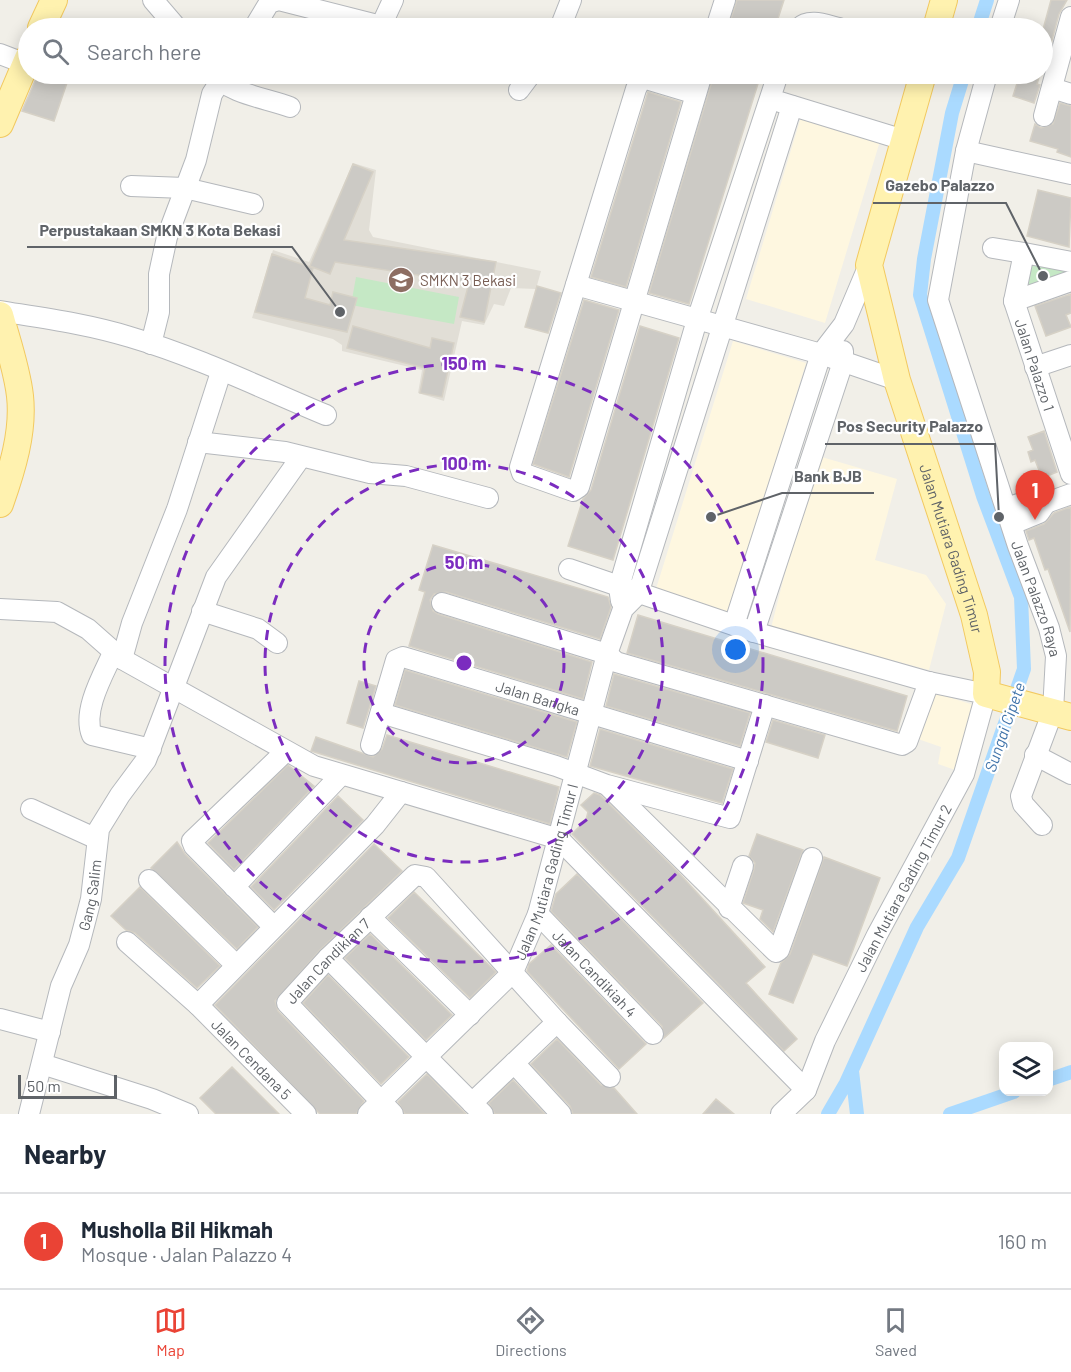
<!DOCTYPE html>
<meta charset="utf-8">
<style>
body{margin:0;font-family:Barlow,sans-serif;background:#f6f6f7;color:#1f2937}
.controls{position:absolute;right:18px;bottom:18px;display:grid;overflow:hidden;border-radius:12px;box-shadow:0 3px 15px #0003}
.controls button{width:54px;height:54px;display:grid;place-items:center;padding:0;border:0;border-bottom:2px solid #e0e1e3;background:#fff;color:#1f2937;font:30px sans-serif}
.scale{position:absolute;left:18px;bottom:15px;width:99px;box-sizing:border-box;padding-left:6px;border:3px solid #5f6368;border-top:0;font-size:16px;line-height:21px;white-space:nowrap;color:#5f6368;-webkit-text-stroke:4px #fff;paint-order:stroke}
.you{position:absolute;left:736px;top:650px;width:21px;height:21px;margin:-15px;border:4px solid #fff;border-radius:50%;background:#1a73e8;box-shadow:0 0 0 9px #1a73e833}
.badge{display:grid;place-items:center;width:39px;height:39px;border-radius:50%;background:#ea4335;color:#fff;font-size:20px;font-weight:700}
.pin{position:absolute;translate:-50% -50px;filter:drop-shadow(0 2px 3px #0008)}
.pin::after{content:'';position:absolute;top:32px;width:21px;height:18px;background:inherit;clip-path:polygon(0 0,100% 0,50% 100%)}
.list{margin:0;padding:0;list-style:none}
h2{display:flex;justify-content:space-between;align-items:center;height:78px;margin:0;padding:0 24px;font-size:26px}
h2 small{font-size:20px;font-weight:400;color:#747a83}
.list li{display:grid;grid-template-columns:39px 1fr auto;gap:18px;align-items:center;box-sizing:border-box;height:96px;padding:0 24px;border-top:2px solid #e0e1e3}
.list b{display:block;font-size:22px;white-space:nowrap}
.list p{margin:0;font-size:20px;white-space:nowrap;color:#747a83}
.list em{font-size:20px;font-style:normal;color:#747a83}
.icon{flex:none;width:33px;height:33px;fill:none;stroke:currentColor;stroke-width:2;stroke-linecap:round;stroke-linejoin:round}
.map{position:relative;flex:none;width:1071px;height:1114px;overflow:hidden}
.search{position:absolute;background:#fff;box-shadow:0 3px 15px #0003;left:18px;right:18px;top:18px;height:66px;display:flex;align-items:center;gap:15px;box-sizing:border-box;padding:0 21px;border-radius:33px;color:#747a83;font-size:22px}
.sheet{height:174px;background:#fff}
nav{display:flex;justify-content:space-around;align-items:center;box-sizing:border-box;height:84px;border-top:2px solid #e0e1e3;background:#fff;font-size:16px;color:#747a83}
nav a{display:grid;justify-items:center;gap:3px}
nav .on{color:#ea4335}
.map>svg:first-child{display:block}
.commercial{fill:#fef7e0}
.education{fill:#e1ded6}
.green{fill:#c5e8c5}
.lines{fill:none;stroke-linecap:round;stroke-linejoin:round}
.canal{stroke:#aadaff;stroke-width:14}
.building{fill:#cccac5;stroke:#d6d1c6;stroke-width:1.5}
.minor-casing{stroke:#b5b8bc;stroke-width:22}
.major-casing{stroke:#f2c960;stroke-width:28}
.minor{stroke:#fff;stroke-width:20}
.major{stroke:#fff2af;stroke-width:26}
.ring{fill:none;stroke:#7b2cbf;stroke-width:3;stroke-dasharray:10 8}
.labels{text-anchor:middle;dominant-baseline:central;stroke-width:4.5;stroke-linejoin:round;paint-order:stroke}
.education-label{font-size:15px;fill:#785e54;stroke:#fff;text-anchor:start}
.street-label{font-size:15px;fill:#5f6368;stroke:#fff}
.water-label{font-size:16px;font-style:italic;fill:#4174aa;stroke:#fff}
.centre{fill:#7b2cbf;stroke:#fff;stroke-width:3}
.ring-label{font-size:18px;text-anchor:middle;font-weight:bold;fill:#7b2cbf;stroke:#fff;stroke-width:4.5;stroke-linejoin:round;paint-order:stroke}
.leader{fill:none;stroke:#5f6368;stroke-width:2}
.callout-dot{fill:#5f6368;stroke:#fff;stroke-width:2}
.callout-label{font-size:16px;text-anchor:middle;font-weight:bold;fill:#5f6368;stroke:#fff;stroke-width:4.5;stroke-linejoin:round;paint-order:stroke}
</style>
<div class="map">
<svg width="1071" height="1114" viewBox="0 0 1071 1114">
<rect width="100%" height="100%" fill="#f1efe8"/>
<!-- commercial -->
<path class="commercial" d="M801,117L880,141L825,323L746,299Z
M733,341L806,363L728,614L655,592Z
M815,455L897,479L875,560L926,575L946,604L929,670L771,628Z
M932,692L974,705L961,772L938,764L941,747L918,739Z"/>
<!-- education -->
<path class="education" d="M353,163L376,170L369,230L373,237L541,271L536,289L511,288L504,306L494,304L484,325L462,321L444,401L418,393L422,370L342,351V345L333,339L252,318L273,250L309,262Z"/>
<!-- green -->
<path class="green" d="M1028,261L1071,270V276L1021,293Z
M356,277L459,297L454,324L351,305Z"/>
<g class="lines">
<!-- canal -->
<path class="canal" d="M978,28L987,0
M852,1071L857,1114
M1048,1080L1071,1072
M828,1114L846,1083L917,927L958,858L1024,669L1021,597L983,496L920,295L924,259L952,113L964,74
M950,1114L1014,1092"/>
</g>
<!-- building -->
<path class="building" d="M737,0H784L775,28H728Z
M1051,0H1067L1059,14L1048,55L1042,53V33Z
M38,74H70L54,121L22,111Z
M714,74H761L689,304L649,293Z
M1020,74H1040L1037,84L1040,85L1034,103L1013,96Z
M648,92L681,102L626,287L591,277Z
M1060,103L1071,106V157L1057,152L1058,149L1030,141L1035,124L1041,128L1053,124Z
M353,164L373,172L344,240L496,262L484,322L460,317L469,283L335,262L330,274L310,266Z
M1038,190L1071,198L1069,247L1027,236Z
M272,254L313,268L305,298L330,305L333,292L357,298L347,332L255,312Z
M537,286L561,293L548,333L525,327Z
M1071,294V313L1066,315L1071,327L1046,336L1035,306Z
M584,300L619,310L569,477L533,464Z
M353,326L430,348L432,338L454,343L442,397L420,393L425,368L347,348Z
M640,326L679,338L613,560L568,546L583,499L591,490Z
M1044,431L1057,472L1042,478L1035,460L1031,462L1028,452L1033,450L1028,437Z
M1070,507L1071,510L1070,632L1048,569L1045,570L1034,538L1029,540L1026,531L1044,524L1054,513Z
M433,545L608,597L611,607L600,639L446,592L434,594L430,600L433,611L438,614L592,662L583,699L409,646L425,592L419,590Z
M638,615L907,696L897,731L627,653Z
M405,670L577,722L567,757L395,705Z
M614,674L750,713L740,746L606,706Z
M359,681L376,686L363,728L347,723Z
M773,720L825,735L818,758L766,742Z
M600,729L733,769L722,803L590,766Z
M387,735L559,787L550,824L311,751L316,737L373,757L382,749Z
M288,765L314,786L234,870L208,843Z
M594,793L600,795L677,871L765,967L746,983L797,1039L784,1051L572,834L586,820L588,812L581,805Z
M338,796L363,820L274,910L251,887Z
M757,834L803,850L773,932L760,919L763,910L743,903L754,869L755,863L749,856Z
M177,842L185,854L258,927L237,949L151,868Z
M374,844L402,871L320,950L275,1001L278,1011L364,1101L356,1114H320L215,1005Z
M824,857L880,878L847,966L813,954L793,1003L769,994L781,963L790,954Z
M577,874L703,1003L664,1038L662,1026L551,911L556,894Z
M140,887L220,966L197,988L135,933L126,930L111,916Z
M414,892L496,972L470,998L388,918Z
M370,934L452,1015L426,1040L345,958Z
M551,945L646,1044L619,1069L527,971L529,964Z
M328,975L409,1057L381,1084L303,1003Z
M557,1039L601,1085L614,1088L637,1114H573L570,1106L531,1064Z
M232,1067L279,1114H216L200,1098Z
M427,1074L463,1111L466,1114H405L398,1102Z
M513,1080L545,1114H495L489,1103Z
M716,1099L734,1114H703Z"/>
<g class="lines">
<!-- minor casing -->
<g class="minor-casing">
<g id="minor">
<path d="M153,0L177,28"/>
<path d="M254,28L269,3L279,0L381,26L393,0"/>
<path d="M560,28L571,0"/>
<path d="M716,28L725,0"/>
<path d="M799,28C809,18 826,25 839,28"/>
<path d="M1000,28L1009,0"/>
<path d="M0,54L26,64"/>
<path d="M213,74C230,94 266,98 290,107"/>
<path id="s1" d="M987,74L966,151L938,300L1018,546L1049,628L1056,656L1053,711L1021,796L1023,804L1042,825"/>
<path d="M1052,88L1071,94"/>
<path d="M519,90L531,74"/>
<path d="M696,94L646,79L640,81L636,89L520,467L522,473L573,491L579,487L702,74"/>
<path d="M780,102L904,140"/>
<path d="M1044,116L1071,17"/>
<path d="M966,151L1071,174"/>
<path d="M131,186L185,188L253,204"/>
<path d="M993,248L1024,253"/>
<path id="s2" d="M1071,262L1024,253L1014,301L1071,474"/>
<path d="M576,285L821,354L897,380"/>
<path d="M1014,301L1071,281"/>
<path d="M0,311C43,318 88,324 130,337C198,357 261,388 326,415"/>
<path d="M151,344L159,312V274L167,237L196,160L212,94L225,74"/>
<path d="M1035,367L1071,355"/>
<path d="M198,442L285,452L370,473L406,476L488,498"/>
<path d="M1046,503L1071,494"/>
<path d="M1006,508L1034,499L1046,503"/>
<path d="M1012,524L1039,513L1046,503"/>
<path d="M569,569L754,632L929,682L986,694L964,774L877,935L825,1041L806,1090L781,1114"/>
<path d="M621,601L619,587L697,320L778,74"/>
<path d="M442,603L607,654L616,662L902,745L907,742L929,682"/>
<path d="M0,609L57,612L88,629L122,659L314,766L559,839L806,1090"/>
<path d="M202,611L258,629L277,643"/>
<path d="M734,625L821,354L844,324L869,265"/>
<path d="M754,632L843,362V351"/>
<path d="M113,653C103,675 82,711 92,735L151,749"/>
<path d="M122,659L132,623L177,509L221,372"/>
<path d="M381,713L556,766L607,785L730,818L765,705"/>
<path id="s3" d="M371,745L396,660L403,657L748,761"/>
<path d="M1035,755L1071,774"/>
<path d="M609,787L776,952L779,950L812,858"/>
<path d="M31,809L97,839"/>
<path d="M149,880L236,965"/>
<path d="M234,887L341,775"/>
<path d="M729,908L743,866"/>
<path id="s4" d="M538,914L653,1034"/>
<path d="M370,917L470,1015"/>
<path d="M274,927L194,846L192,841L285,752"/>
<path id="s5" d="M127,942L198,1005L306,1114"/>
<path d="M328,958L483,1114"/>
<path d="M198,1005L375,825L401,792"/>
<path d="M0,1019L50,1032"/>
<path d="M514,1063L561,1114"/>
<path d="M42,1064L152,1099L188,1114"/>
<path d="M472,1103L557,1022"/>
<path id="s6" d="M29,1114L61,986L79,945L91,899L99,829L120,795L146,760L216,577L301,457"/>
<path id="s7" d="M368,1114L513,972L538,914L607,654L623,609L638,594L792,106"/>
<path id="s8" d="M393,1114L287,1003L328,958L415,875L426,877L557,1022L610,1077"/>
</g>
</g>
<!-- major casing -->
<g class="major-casing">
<g id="major">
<path d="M41,28L54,0"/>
<path d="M936,28L944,0"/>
<path id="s9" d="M923,74L869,265L897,380L974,615L987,672L986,694L1071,717"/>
<path d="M0,124L28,58"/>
<path d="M0,315C7,341 17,369 20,396C24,432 12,470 0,504"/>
</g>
</g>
<!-- minor -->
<use href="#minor" class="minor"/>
<!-- major -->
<use href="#major" class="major"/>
</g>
<!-- distance rings -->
<g class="ring">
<circle cx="464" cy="663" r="100"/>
<circle cx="464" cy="663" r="199"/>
<circle cx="464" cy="663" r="299"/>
</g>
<!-- icons -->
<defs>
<g id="school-disc" transform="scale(1.35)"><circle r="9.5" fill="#8d6e63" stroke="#fff"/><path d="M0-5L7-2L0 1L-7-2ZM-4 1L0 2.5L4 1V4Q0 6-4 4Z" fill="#fff"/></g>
</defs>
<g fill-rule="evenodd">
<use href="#school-disc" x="401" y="280"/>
</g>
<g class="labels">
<!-- education labels -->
<g class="education-label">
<text x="420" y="280">SMKN 3 Bekasi</text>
</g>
<!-- street labels -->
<g class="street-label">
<text stroke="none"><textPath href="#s2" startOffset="164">Jalan Palazzo 1</textPath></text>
<text stroke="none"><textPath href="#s9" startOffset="494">Jalan Mutiara Gading Timur</textPath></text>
<text stroke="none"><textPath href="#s1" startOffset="546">Jalan Palazzo Raya</textPath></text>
<text stroke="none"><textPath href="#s3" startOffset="237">Jalan Bangka</textPath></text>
<text stroke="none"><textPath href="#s7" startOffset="309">Jalan Mutiara Gading Timur I</textPath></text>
<text transform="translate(903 888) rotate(-62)">Jalan Mutiara Gading Timur 2</text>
<text stroke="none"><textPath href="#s6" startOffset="228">Gang Salim</textPath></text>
<text stroke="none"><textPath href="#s8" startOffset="212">Jalan Candikian 7</textPath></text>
<text stroke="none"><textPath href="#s4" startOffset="82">Jalan Candikiah 4</textPath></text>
<text stroke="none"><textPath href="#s5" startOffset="171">Jalan Cendana 5</textPath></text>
</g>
<!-- water labels -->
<g class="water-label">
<text transform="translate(1004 727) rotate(-71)">Sungai Cipete</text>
</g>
</g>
<circle cx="464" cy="663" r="9" class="centre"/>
<g class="ring-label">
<text x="464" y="370">150 m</text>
<text x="464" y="470">100 m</text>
<text x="464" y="569">50 m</text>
</g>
<!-- callouts -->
<path class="leader" d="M1043 276L1006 203H873M340 312L292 247H27M999 517L995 444H825M711 517L782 493H874"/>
<g class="callout-dot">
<circle cx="1043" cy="276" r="6"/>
<circle cx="340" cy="312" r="6"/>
<circle cx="999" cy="517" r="6"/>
<circle cx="711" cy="517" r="6"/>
</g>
<g class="callout-label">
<text x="940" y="191">Gazebo Palazzo</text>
<text x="160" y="236">Perpustakaan SMKN 3 Kota Bekasi</text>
<text x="910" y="432">Pos Security Palazzo</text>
<text x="828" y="482">Bank BJB</text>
</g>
</svg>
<div class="controls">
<button><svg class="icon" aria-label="layers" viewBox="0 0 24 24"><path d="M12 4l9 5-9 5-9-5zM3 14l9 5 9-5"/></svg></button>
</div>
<div class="scale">50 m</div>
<div class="you"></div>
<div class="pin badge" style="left:1035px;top:520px">1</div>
<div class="search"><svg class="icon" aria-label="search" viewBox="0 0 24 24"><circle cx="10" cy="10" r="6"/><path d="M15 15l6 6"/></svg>Search here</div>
</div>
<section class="sheet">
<h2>Nearby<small></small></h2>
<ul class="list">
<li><span class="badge">1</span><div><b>Musholla Bil Hikmah</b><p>Mosque · Jalan Palazzo 4</p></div><em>160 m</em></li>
</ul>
</section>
<nav>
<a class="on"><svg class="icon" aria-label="map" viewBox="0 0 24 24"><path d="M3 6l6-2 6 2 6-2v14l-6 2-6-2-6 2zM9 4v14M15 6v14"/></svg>Map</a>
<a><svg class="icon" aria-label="directions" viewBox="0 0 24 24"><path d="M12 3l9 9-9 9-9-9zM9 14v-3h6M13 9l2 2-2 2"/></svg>Directions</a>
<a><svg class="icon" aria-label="saved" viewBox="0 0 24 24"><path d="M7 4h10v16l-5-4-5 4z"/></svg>Saved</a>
</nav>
